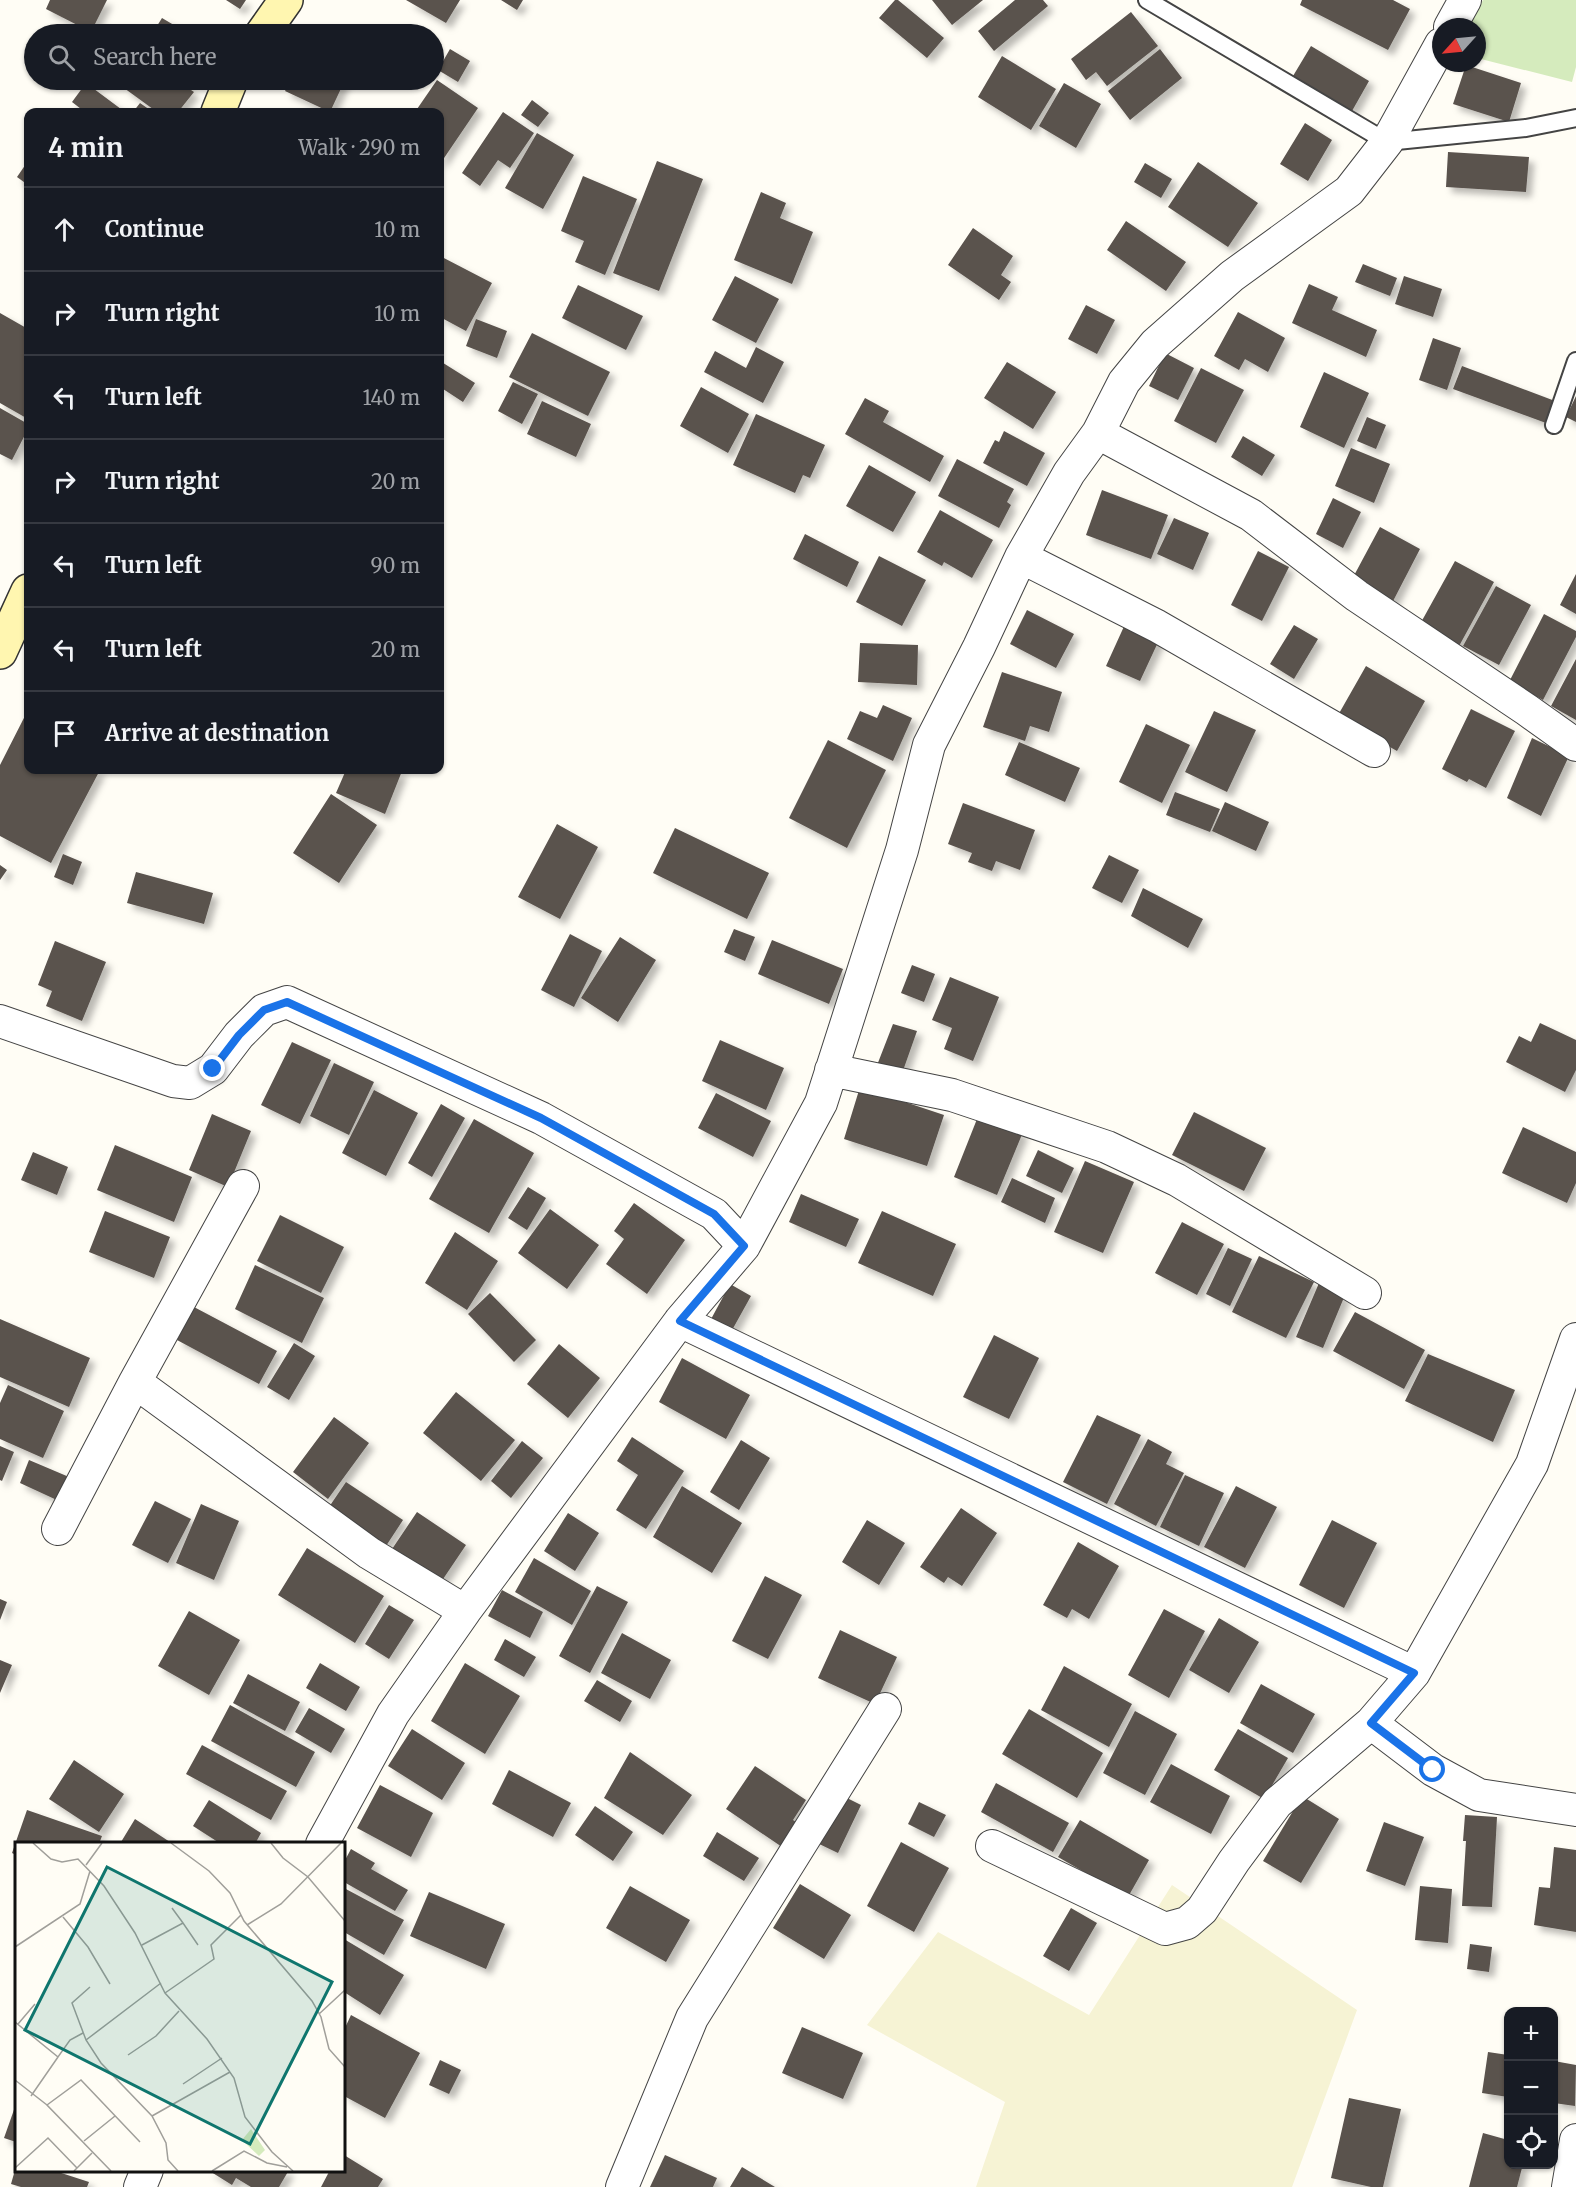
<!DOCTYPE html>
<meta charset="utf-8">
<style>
body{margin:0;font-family:Merriweather,serif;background:#20242c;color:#f1f3f6}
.controls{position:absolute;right:18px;bottom:18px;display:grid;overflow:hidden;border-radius:12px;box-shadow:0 2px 4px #0004}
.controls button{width:54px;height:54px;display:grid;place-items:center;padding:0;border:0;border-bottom:2px solid #363941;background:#171b24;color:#f1f3f6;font:30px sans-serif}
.compass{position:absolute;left:1432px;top:18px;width:54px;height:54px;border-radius:50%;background:#171b24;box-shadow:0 2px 4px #0004;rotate:243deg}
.stop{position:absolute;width:18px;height:18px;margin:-14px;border:4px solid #1a73e8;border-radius:50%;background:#fff}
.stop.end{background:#1a73e8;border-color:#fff;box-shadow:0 2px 6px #0008}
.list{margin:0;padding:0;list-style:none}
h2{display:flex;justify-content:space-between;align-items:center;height:78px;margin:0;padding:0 24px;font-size:26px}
h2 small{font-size:20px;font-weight:400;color:#9ea1a6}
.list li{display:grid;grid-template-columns:39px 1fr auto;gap:18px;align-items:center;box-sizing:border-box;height:84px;padding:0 24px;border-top:2px solid #363941}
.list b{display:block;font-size:22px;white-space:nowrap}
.list em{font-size:20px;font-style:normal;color:#9ea1a6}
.icon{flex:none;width:33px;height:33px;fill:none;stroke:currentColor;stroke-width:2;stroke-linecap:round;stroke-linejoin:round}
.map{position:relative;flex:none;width:1576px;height:2187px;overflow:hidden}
.search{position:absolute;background:#171b24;box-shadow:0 2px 4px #0004;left:24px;top:24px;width:420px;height:66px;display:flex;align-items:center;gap:15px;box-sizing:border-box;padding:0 21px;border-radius:33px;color:#9ea1a6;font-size:22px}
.panel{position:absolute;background:#171b24;box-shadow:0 2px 4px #0004;left:24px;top:108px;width:420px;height:666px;border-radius:12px}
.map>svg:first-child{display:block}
.farmland{fill:#f6f3d4}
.green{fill:#d5ebbd}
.building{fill:#5a524d;filter:url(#shadow)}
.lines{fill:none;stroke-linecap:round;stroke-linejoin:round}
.service-casing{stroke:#444;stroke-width:20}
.minor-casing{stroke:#444;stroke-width:34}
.secondary-casing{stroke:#333;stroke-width:36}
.service{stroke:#fff;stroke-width:16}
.minor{stroke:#fff;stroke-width:32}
.secondary{stroke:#fff6b0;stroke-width:33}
.route{stroke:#1a73e8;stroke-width:8}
.inset-road{fill:none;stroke:#a09f9a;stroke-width:1.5}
.view{fill:#0f766e;fill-opacity:0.15;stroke:#0f766e;stroke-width:3}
.inset-edge{fill:none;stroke:#111;stroke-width:3}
</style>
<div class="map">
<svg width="1576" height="2187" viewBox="0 0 1576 2187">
<defs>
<filter id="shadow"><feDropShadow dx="5.5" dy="5.5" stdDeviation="3" flood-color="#0004"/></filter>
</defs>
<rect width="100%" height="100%" fill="#fffdf5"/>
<!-- farmland -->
<path class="farmland" d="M1172,1885L1357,2010L1292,2187H976L1005,2102L867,2025L938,1932L1089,2015Z"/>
<!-- green -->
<path class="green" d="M1483,0H1576V67L1572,82L1477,58V27H1468Z"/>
<!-- building -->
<path class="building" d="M50,0H107L91,32L46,9Z
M226,0H246L240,9Z
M406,0H460L446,23Z
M501,0H523L517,10Z
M895,0H898L944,38L927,58L879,18Z
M932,0H983L952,25Z
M1015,0H1043L1048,6L994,51L978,31Z
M1302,0H1393L1410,9L1388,50L1300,5Z
M1131,12L1158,46L1107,86L1096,72L1086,80L1071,59Z
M162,18L189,34H152Z
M1311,46L1369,81L1352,111L1293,76Z
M450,49L470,61L458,82L438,70Z
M1160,49L1182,78L1130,120L1108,91Z
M1002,56L1056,89L1031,130L978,97Z
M1466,65L1521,83L1509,122L1453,104Z
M131,80H176L194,92L178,112H157L124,88Z
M291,80H345L330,112L285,91Z
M437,80L478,108L440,164V112H415Z
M86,83L125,112H85L72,102Z
M1064,83L1101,104L1076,148L1039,126Z
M532,100L549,113L538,127L521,115Z
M140,103L153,112H133Z
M503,112L534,133L510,168L498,160L480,186L462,173Z
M1305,123L1332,140L1308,181L1280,164Z
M537,133L574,155L543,209L505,188Z
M1448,152L1529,157L1526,192L1446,187Z
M28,161V185L17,177Z
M657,161L703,179L659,291L613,273Z
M1198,162L1258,203L1228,247L1168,207Z
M1145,163L1172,179L1161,198L1134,182Z
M583,176L637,199L605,275L575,262L584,241L561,231Z
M761,192L786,203L780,218L813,232L792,284L734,260Z
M1126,221L1186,262L1166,291L1107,250Z
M973,228L1013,256L1001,275L1011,282L999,300L948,265Z
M440,256L492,283L466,331L440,317Z
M1363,264L1397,278L1390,296L1355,282Z
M735,276L779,299L756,343L712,320Z
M1404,276L1442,289L1433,317L1395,304Z
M1309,284L1338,297L1332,310L1377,330L1366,357L1292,323Z
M578,285L643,316L626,350L562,318Z
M1086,305L1115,320L1097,354L1068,339Z
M1238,312L1285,338L1268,372L1245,359L1239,370L1214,356Z
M0,313L28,329V419L0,403Z
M476,319L507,331L497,358L466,346Z
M532,333L610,372L588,416L509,377Z
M1433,338L1461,348L1447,390L1419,380Z
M756,347L784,362L763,403L704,372L715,351L746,368Z
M1165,353L1194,368L1178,400L1149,386Z
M440,361L475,383L463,402L440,387Z
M1007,362L1056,392L1033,429L984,398Z
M1462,366L1555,401L1546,423L1453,389Z
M1201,368L1244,390L1216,443L1174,421Z
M1324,372L1369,393L1344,448L1300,427Z
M513,382L538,394L522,424L498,411Z
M701,387L749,414L728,453L680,426Z
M1576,396V422L1566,417Z
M865,398L889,411L883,422L944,456L930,482L845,434Z
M542,401L591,424L576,457L527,434Z
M0,408L28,424V429L12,460L0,454Z
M756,414L825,445L810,478L803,475L795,493L733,465Z
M1367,417L1386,425L1376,449L1357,441Z
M1004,431L1045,453L1027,486L983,463L995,440L999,442Z
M1243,436L1275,455L1262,476L1231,457Z
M1351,448L1390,464L1374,503L1335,486Z
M957,459L1014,489L1007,502L1011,505L999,528L938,496Z
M869,465L916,492L893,532L846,506Z
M1102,490L1168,515L1151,559L1086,535Z
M1333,498L1361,512L1343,548L1316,534Z
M940,510L993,540L972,578L944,562L942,566L917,552Z
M1174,518L1209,533L1193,570L1157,554Z
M1380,527L1420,549L1391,605L1350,583Z
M805,534L859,562L847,587L793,559Z
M1258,551L1289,567L1262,621L1231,605Z
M879,556L926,580L902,626L856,602Z
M1455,561L1494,582L1458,648L1419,626Z
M1576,574V614L1560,605Z
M1496,586L1531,605L1499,665L1463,646Z
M1027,610L1074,634L1056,668L1010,644Z
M1544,614L1576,631V637L1543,700L1509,682Z
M1126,622L1160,638L1140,681L1106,666Z
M1294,625L1318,639L1294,679L1270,664Z
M860,643L918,645L917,685L858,682Z
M1576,659V720L1551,706Z
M1366,666L1425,701L1397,751L1337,717Z
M1002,672L1062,692L1049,732L1030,726L1025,741L983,727Z
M883,705L912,718L893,761L847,739L860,711L877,718Z
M1471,709L1515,731L1486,788L1469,779L1467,782L1442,769Z
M28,710V770H100L51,863L0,836V765Z
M1214,711L1256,730L1227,792L1185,772Z
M1146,724L1190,745L1162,803L1119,782Z
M1532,738L1569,756L1541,816L1507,798Z
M828,740L886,770L847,848L789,818Z
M1019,742L1080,768L1065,802L1005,775Z
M346,770L402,771L385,814L336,793Z
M1175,792L1220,809L1210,832L1166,815Z
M331,794L377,825L339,883L293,853Z
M1225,802L1269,822L1256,851L1212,831Z
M963,803L1035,830L1020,870L996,861L992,871L968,862L972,853L948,844Z
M557,824L598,847L560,919L518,897Z
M675,828L769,873L747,919L653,873Z
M63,854L82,862L73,885L54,877Z
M1109,855L1139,870L1122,903L1092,888Z
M0,865L7,870L0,880Z
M136,872L213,893L204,924L127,903Z
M1143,888L1203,919L1188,948L1131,916Z
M734,929L755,937L745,961L724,952Z
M570,934L602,951L574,1007L541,990Z
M620,937L656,960L618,1022L581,998Z
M772,940L843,969L829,1004L758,974Z
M55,941L106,962L82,1021L46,1006L52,991L38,985Z
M912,965L935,974L924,1002L901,993Z
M950,977L999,997L973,1061L944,1049L952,1028L932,1020Z
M1540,1023L1576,1040V1070L1565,1092L1506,1062L1519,1036L1531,1042Z
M893,1024L917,1031L899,1082L874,1073Z
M720,1040L784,1068L766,1110L702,1081Z
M292,1042L331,1060L300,1124L261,1105Z
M334,1063L374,1082L349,1135L310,1116Z
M860,1087L944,1115L927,1166L844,1139Z
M374,1090L418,1113L386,1176L342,1153Z
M716,1093L771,1121L753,1157L698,1128Z
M441,1104L465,1118L432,1177L408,1163Z
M1194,1112L1266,1148L1244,1191L1172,1155Z
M212,1114L251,1131L228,1187L189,1170Z
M979,1114L1023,1132L997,1195L954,1177Z
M474,1119L534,1153L489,1233L429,1199Z
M1523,1127L1576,1152V1183L1567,1203L1502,1173Z
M115,1145L192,1177L174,1222L97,1190Z
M1038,1150L1074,1168L1062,1193L1026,1176Z
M33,1152L68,1167L57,1195L21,1180Z
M1085,1161L1134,1182L1103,1253L1054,1232Z
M1012,1178L1055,1198L1045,1223L1001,1202Z
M528,1187L546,1198L527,1230L508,1218Z
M801,1194L859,1219L846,1247L789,1222Z
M634,1203L685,1240L647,1294L606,1264L624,1239L614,1231Z
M550,1209L599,1245L567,1289L518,1253Z
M105,1211L170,1237L154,1278L89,1252Z
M882,1211L956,1244L933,1296L858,1263Z
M280,1215L344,1247L321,1293L257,1261Z
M1182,1222L1224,1244L1197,1295L1155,1273Z
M455,1232L498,1261L467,1310L425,1283Z
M1228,1248L1252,1259L1230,1306L1206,1294Z
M1259,1256L1314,1282L1286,1338L1232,1312Z
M255,1265L324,1298L302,1343L235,1309Z
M1319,1283L1345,1295L1323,1348L1296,1337Z
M730,1284L751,1296L731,1332L710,1321Z
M490,1293L536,1340L514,1362L468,1314Z
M194,1307L277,1351L259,1384L177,1340Z
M1355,1312L1425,1350L1404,1389L1333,1351Z
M0,1319L90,1358L69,1407L0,1377Z
M994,1335L1039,1358L1009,1419L963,1397Z
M294,1343L315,1356L289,1400L267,1387Z
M559,1344L600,1378L568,1418L527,1384Z
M1428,1354L1515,1390L1493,1442L1405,1401Z
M682,1358L750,1395L726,1439L659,1402Z
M8,1385L64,1411L43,1458L0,1439V1403Z
M456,1392L515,1440L481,1481L423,1433Z
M1097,1415L1141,1435L1107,1504L1063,1482Z
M334,1417L369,1443L328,1499L293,1472Z
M632,1437L684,1471L646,1529L616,1510L638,1475L617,1461Z
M1148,1439L1172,1452L1166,1464L1184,1473L1156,1526L1114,1504Z
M741,1440L770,1458L739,1510L710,1492Z
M522,1441L543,1458L511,1498L491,1481Z
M0,1446L14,1452L2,1481L0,1480Z
M29,1460L69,1477L59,1501L20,1483Z
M1185,1475L1224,1493L1199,1546L1160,1527Z
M346,1482L403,1520L386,1546L329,1507Z
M682,1486L742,1523L712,1573L653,1537Z
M1236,1486L1277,1507L1245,1568L1204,1547Z
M155,1501L191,1519L168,1563L132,1545Z
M201,1504L239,1521L214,1580L176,1563Z
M961,1508L997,1533L962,1586L948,1577L944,1583L920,1567Z
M417,1512L466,1545L437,1588L388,1555Z
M568,1513L599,1533L575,1571L544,1551Z
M867,1520L905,1543L879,1585L842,1562Z
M1332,1520L1377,1543L1344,1608L1299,1585Z
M1078,1542L1119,1566L1089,1619L1072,1609L1067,1618L1043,1605Z
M307,1548L384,1596L355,1643L278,1595Z
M534,1558L591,1591L572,1625L515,1592Z
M765,1576L802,1595L768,1659L732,1641Z
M597,1586L628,1602L590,1673L559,1656Z
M502,1590L543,1612L530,1638L488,1616Z
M0,1599L7,1602L0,1620Z
M389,1605L414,1620L389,1659L365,1644Z
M1164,1609L1205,1631L1169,1698L1128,1675Z
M189,1611L240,1640L209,1695L158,1666Z
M1219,1618L1259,1642L1229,1693L1189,1670Z
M840,1630L897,1657L875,1704L818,1678Z
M622,1633L671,1660L650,1699L601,1673Z
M505,1639L536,1657L524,1677L494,1660Z
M0,1660L12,1665L0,1693Z
M320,1663L360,1687L346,1711L306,1688Z
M465,1663L520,1696L485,1754L431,1721Z
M1064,1666L1132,1704L1109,1747L1041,1710Z
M248,1674L300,1702L285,1731L233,1703Z
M597,1680L632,1701L620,1722L584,1701Z
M1261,1684L1315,1714L1293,1753L1240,1723Z
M230,1705L315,1752L296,1787L211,1741Z
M309,1708L345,1729L331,1753L295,1732Z
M1029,1709L1103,1753L1077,1798L1002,1754Z
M1135,1711L1177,1734L1145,1795L1103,1773Z
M412,1729L465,1763L442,1800L388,1766Z
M1238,1729L1288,1758L1264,1799L1214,1770Z
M202,1745L287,1791L271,1820L186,1774Z
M630,1752L692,1795L663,1835L604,1798Z
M74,1760L124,1794L99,1832L49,1799Z
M1171,1764L1230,1796L1211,1834L1150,1802Z
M755,1766L806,1800L793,1820L800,1825L785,1849L726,1809Z
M509,1770L571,1803L553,1837L492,1804Z
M996,1783L1069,1823L1053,1852L981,1812Z
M380,1785L433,1813L411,1857L357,1828Z
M837,1793L861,1805L838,1853L813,1841Z
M1302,1796L1339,1819L1301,1883L1263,1861Z
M209,1800L261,1833L255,1844H221L193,1826Z
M919,1802L946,1815L934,1837L908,1824Z
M595,1806L633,1832L613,1861L575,1835Z
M27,1810L102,1836L99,1844H16V1855L12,1853Z
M1465,1815L1497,1817L1492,1907L1462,1906L1466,1841H1463Z
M135,1819L173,1844H124L121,1842Z
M1080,1820L1149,1860L1128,1897L1058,1857Z
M1384,1822L1424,1837L1405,1886L1366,1871Z
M717,1832L759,1858L744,1881L703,1856Z
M901,1842L949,1868L914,1932L867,1906Z
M1554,1847L1576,1850V1932L1534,1925L1539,1887L1550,1888Z
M351,1849L375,1863L371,1869L408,1890L395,1911L344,1882V1862Z
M800,1884L851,1915L824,1959L773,1928Z
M630,1886L690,1920L666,1962L606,1928Z
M1420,1886L1452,1889L1448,1943L1415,1940Z
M344,1888L404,1920L384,1955L344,1932Z
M429,1892L505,1924L486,1969L410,1936Z
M1071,1908L1097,1923L1069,1971L1043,1956Z
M344,1939L404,1975L380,2015L344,1992Z
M1470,1944L1492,1947L1489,1972L1467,1969Z
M351,2015L420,2053L385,2118L344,2096V2030Z
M802,2027L863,2053L843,2099L782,2073Z
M1488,2052L1508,2055V2097L1482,2093Z
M440,2060L461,2070L449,2094L429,2085Z
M1554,2061L1576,2065L1575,2106L1554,2103Z
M1349,2098L1401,2109L1383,2187H1371L1331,2178Z
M16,2104V2142L4,2138Z
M1483,2133L1508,2140V2164H1523L1517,2187H1469Z
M344,2155L383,2179L378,2187H321L330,2170H344Z
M665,2155L717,2178L713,2187H650Z
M742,2167L775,2187H730Z
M15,2170H52L89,2182L87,2187H21L11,2184Z
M208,2170H289L279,2187H251L236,2178L232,2185Z"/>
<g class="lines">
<!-- service casing -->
<g class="service-casing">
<path id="service" d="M1147,0L1387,142L1526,128L1576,118
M1554,425L1576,361"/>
</g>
<!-- minor casing -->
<g class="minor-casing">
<path id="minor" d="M1450,27L1465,0
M1098,433L1251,515L1357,596L1527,710L1576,745
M1021,557L1157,626L1374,751
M0,1021L173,1081L190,1083L213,1069L239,1035L264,1010L287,1002L541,1118L714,1214L744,1246
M831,1070L952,1095L1107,1147L1177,1180L1365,1293
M243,1186L135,1382L369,1553L465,1611
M680,1321L1414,1673
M58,1529L135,1382
M1371,1723L1433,1770L1479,1795L1576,1810
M322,1844L393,1714L465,1611L680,1321L744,1246L821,1103L902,850L929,745L979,647L1021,557L1069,473L1098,433L1124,382L1155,344L1232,276L1349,191L1387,142L1441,44
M992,1846L1165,1929L1187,1923L1202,1910L1234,1861L1277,1803L1371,1723L1414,1673L1532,1464L1576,1339
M140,2187L147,2170
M622,2187L692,2018L885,1709
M1568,2187L1576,2140"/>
</g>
<!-- secondary casing -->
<g class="secondary-casing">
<path id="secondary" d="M262,34L286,0
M218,112L231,80
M0,652L28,591"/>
</g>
<!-- service -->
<use href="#service" class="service"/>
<!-- minor -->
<use href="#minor" class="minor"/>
<!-- secondary -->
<use href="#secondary" class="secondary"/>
</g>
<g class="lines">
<!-- route -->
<path class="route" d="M213,1069L239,1035L264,1010L287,1002L541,1118L714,1214L744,1246L680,1321L1414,1673L1371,1723L1433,1770"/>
</g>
<!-- overview -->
<g transform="translate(15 1842)">
<rect width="330" height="330" fill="#fffdf5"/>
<path d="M236,287L250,308L244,314L227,298Z" fill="#d5ebbd"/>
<path class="inset-road" d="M18,1L36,17L47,20L63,17L89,44L120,91L150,151L192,197L219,236L230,275L257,310L278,329M156,1L194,29L215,51L229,79L297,159L306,175L314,207L330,225M256,1L268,16L293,35L330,79M71,23L87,1M157,66L168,81M48,75L73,105L95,142M232,83L266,62L326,1M127,103L168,81L183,103M0,105L65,62L75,29M75,145L57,161L71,198L86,221L137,274L151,301L153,318L163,329M150,151L199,117L196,103L226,73M304,172L330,148M0,180L43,215L55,198L68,191M3,182L20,162M71,198L146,141M113,213L141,194L164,169M0,238L32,263M168,242L207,216M16,254L43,215M137,274L215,230M69,299L100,274M0,326L33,296L62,326M59,329L77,311M96,329L32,263L66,238L125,300M197,329L229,309L252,321L272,325"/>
<path class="view" d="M92,25L317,140L235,302L10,188Z"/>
<rect width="330" height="330" class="inset-edge"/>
</g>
</svg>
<div class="controls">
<button>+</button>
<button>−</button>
<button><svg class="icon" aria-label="locate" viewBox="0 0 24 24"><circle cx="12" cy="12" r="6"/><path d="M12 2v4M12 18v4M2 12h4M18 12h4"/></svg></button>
</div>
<svg class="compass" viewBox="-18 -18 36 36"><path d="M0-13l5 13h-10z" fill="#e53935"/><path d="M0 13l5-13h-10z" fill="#9ea1a6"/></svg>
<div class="stop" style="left:1433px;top:1770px"></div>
<div class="stop end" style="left:213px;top:1069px"></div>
<div class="search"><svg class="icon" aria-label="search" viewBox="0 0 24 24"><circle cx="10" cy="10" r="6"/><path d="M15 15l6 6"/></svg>Search here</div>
<section class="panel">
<h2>4 min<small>Walk · 290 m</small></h2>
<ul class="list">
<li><svg class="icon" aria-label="ahead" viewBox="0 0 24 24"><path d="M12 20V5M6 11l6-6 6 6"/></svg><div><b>Continue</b></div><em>10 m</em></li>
<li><svg class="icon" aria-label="right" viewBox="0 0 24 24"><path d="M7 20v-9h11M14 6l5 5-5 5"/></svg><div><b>Turn right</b></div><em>10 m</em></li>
<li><svg class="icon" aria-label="left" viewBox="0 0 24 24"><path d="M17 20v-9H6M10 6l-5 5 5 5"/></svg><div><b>Turn left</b></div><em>140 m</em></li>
<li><svg class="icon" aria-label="right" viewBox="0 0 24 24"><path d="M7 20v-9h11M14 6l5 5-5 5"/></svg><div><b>Turn right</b></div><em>20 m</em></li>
<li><svg class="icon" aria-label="left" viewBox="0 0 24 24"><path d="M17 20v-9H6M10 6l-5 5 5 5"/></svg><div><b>Turn left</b></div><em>90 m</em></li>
<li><svg class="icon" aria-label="left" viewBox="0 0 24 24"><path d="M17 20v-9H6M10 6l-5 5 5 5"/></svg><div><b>Turn left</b></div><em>20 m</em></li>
<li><svg class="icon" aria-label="arrive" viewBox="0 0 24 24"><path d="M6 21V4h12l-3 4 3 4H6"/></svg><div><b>Arrive at destination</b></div></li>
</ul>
</section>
</div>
